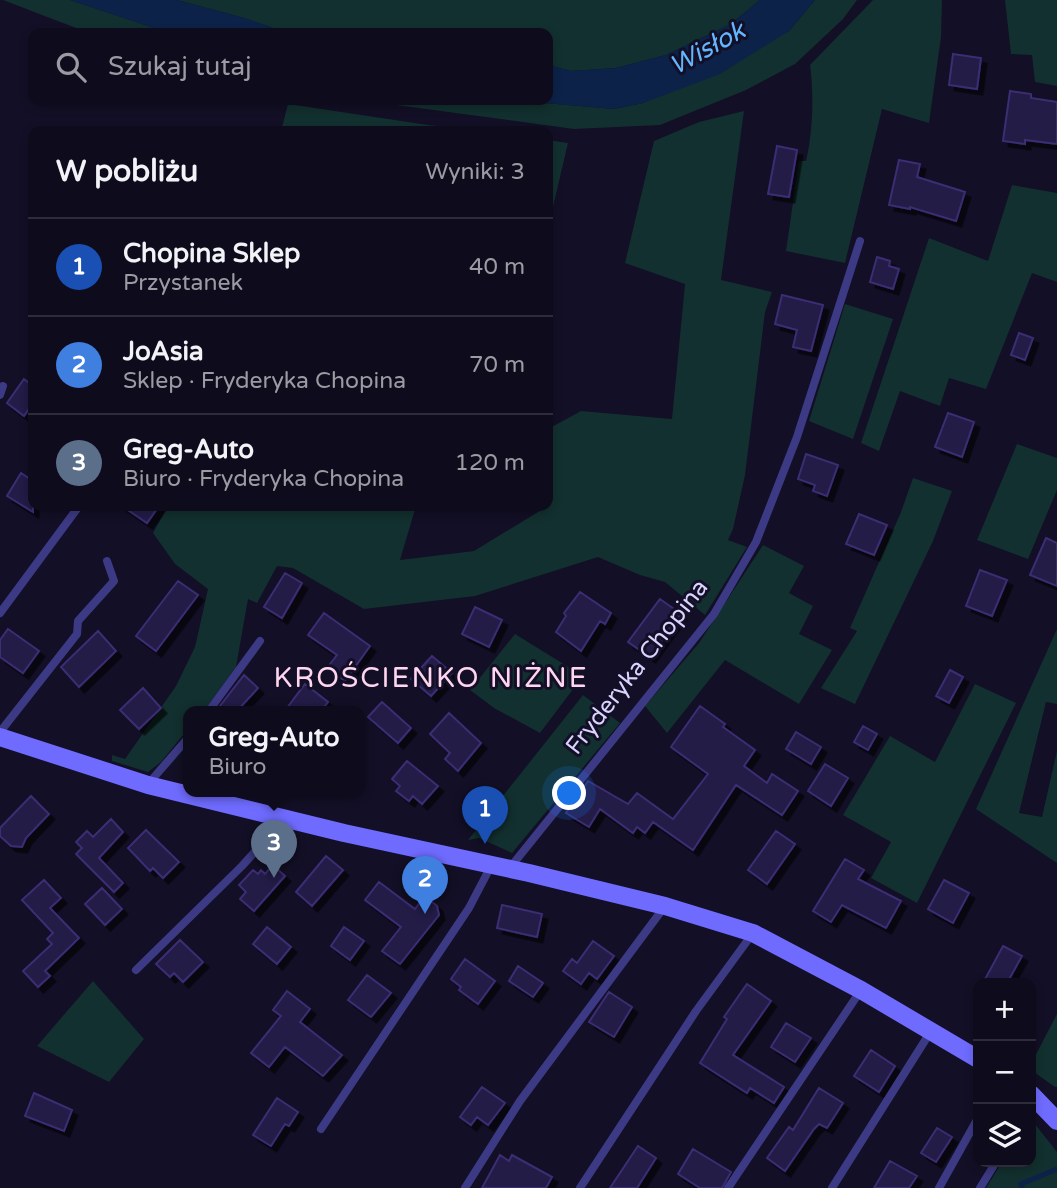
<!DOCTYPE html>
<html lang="pl">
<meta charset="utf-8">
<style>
body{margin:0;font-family:"Varela Round",sans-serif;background:#171425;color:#f1f3f6}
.controls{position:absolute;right:21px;bottom:21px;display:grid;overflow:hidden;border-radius:14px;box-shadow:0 4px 10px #0003}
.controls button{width:63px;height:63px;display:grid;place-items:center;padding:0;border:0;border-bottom:2px solid #2e2b3b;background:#0e0b1c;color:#f1f3f6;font:35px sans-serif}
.you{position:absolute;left:570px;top:794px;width:24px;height:24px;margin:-18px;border:5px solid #fff;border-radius:50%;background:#1a73e8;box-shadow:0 0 0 10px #1a73e833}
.badge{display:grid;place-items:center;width:46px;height:46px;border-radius:50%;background:#8c9099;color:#fff;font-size:23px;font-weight:700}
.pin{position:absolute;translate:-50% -58px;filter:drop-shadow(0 2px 4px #0008)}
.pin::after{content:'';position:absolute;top:37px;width:24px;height:21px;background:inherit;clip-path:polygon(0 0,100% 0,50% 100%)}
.popup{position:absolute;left:183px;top:706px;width:182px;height:91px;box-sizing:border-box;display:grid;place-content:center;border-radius:14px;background:#0e0b1c;filter:drop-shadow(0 2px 5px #0005);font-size:23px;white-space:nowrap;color:#9b9ba3}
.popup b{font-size:26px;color:#f1f3f6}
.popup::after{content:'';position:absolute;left:50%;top:100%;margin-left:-14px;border:14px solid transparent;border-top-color:#0e0b1c}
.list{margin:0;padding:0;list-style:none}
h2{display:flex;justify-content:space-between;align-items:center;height:91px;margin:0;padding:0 28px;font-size:30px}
h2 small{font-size:23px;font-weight:400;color:#9b9ba3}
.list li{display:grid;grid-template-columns:46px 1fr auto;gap:21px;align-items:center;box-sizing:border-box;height:98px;padding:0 28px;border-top:2px solid #2e2b3b}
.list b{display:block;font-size:26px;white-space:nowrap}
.list p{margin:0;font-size:23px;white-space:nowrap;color:#9b9ba3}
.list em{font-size:23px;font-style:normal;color:#9b9ba3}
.icon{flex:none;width:38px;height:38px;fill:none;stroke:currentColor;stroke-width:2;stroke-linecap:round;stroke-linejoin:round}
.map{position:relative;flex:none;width:1057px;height:1188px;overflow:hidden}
.search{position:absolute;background:#0e0b1c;box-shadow:0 4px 10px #0003;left:28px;top:28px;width:525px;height:77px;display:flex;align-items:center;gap:18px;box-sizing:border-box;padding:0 24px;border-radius:14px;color:#9b9ba3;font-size:26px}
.panel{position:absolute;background:#0e0b1c;box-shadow:0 4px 10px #0003;left:28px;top:126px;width:525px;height:385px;border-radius:14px}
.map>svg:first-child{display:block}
.green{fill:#12302f}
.water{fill:#0c2248}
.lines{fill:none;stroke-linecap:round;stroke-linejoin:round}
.stream{stroke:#0c2248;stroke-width:5}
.building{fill:#241b47;stroke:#3b2d73;stroke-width:2;filter:url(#shadow)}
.lane{stroke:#3d3a85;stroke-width:8}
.secondary{stroke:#6f6bff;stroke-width:18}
.labels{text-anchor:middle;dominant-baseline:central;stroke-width:6;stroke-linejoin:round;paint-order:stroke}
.street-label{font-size:24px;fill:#d9d4ff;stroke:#130f26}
.water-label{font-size:26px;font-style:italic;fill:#62b6ff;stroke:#130f26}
.quarter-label{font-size:28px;letter-spacing:2px;fill:#ffd6f0;stroke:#130f26}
</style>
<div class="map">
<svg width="1057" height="1188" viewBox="0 0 1057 1188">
<defs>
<filter id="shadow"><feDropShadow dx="5.5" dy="5.5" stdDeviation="0" flood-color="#0009"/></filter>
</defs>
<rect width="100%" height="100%" fill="#130f26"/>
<!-- green -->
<path class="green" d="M3,0H70L169,33H89Z
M177,0H760L731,24L666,55L616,68L571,71L548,65V33H321L279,30L244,18Z
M815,0H857L843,19L795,64L746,90L660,125L574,129L359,100H511L614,109L643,103L789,31Z
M873,0H942L941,37L929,123L882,109L845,263L786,251L799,161H806C813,132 814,93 810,65Z
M1005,0H1057V86L1035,82L1032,55L1011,54Z
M288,104L428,125L489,131H281Z
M744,111L721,280L772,292L765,312L745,475L733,529L728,540L747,547L705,615L665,582L640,575L598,557L475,596L364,609L293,568L277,566L257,603L248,599L236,667L203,712H188V729L161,762L148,772L112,761V755L125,759L176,686L195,647L208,589L175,564L153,533L168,506H416L400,560L474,551L548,506V429L581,411L672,419L685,284L625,263L654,141L699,122Z
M548,140L568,143L548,228Z
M1012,185L1057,193V282L1032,273L986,389L949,378L940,406L900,391L879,451L861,443L929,238L988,261Z
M845,304L893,319L853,439L809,421Z
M1017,444L1057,458V490L1028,559L977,540Z
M913,478L952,491L933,541L855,704L821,688L857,631L850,628L901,512Z
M763,545L804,566L789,593L813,606L799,634L832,650L799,704L725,660L667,733L645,706L699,643Z
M1057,629V704L1046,702L1019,813L1042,817L1057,751V863L976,809Z
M515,634L583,676L540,733L494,708L470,690Z
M975,684L1016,703L917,903L871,878L891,842L843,815L890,736L935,762Z
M583,695L620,723L512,853L479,838L468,840Z
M93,981L144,1039L109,1082L37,1046Z
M1057,1014V1087H1055L1031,1070V1064Z
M1031,1119L1057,1152V1188H986L1002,1162H1031Z"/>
<!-- water -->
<path class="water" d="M70,0H177L244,18L279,30L321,33H169Z
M760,0H815L789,31L720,74L643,103L614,109L511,100H548V65L571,71L616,68L666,55L731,24Z"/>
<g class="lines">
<!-- stream -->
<path class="stream" d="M1022,1188L1021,1184L1057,1169"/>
</g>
<!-- building -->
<path class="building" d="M953,54L981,58L977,89L949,85Z
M1010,91L1031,94V98L1057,102V144L1025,140V144L1003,141Z
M777,146L797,150L789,197L768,194Z
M899,160L920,164L917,177L965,192L956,221L910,207V209L889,205Z
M877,257L890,261L889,266L899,269L893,289L870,282Z
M782,295L823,305L811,351L793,347L797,330L775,324Z
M1019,333L1033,338L1025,360L1011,355Z
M24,379L33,386V403L24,416L7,403Z
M948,413L974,422L962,457L935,447Z
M806,454L838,465L827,496L813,491L815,485L798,479Z
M21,473L33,481V512L7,496Z
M122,506H159L147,523Z
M859,514L887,525L874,555L846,544Z
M1046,538L1057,543V586L1030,575Z
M980,570L1007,580L992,616L966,606Z
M285,573L302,583L282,618L264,607Z
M178,581L198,595L156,651L136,636Z
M580,592L611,613L605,624L600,621L581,651L556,632L566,616L564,613Z
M660,599L681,614L650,657L628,642Z
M475,607L502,620L489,647L462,634Z
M324,613L370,646L345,681L327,668L337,655L308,635Z
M8,629L39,651L23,673L0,657V640Z
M98,631L116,651L79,687L61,667Z
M432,656L452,673L431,696L411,679Z
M950,670L963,677L949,703L936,696Z
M244,675L258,688L236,712H226L220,706Z
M305,684L328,702L320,712H284Z
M143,688L161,708L139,729L120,710Z
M382,702L411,728L398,743L368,717Z
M700,706L725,724L723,727L755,750L744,766L767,783L772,774L798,791L782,815L736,785L693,850L653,822L645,833L637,827L633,833L600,809L589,827L566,813L588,781L628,804L637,793L673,819L708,774L671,747Z
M449,713L481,743L458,771L445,759L450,753L430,734Z
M863,726L877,734L868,750L854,742Z
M796,732L821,747L811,764L786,749Z
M407,761L438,786L422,804L413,796L409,801L396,791L400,786L392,779Z
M825,764L848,778L831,806L808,791Z
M31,796L49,814L26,838L22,847L11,846L0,836V828Z
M111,819L123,832L99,858L123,883L114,892L76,854L82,848L76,842L87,831L93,837Z
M146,830L179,862L163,878L153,868L150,871L128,848Z
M776,831L795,844L767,884L748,870Z
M326,856L343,870L312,906L296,892Z
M845,859L864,870L858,879L901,901L886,928L842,905L831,922L813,911Z
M273,865L285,876L254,911L240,899L246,892L239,885L253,870L258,874L261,870L265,874Z
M44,880L61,898L50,908L79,938L45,971L50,976L38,987L23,971L52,944L47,939L53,933L22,900Z
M944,880L969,893L953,923L928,909Z
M379,882L415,909L421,901L430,900L437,906L439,915L400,964L382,951L401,927L365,900Z
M102,888L122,909L105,925L85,904Z
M502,905L542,914L537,937L497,928Z
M267,927L291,947L277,964L253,944Z
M344,927L364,941L350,960L331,946Z
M180,940L203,962L183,982L174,973L170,977L156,964Z
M593,941L614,956L597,979L589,973L581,984L563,971L572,959L577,963Z
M1003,946L1022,956L1007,983H983Z
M465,959L495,981L478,1004L459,990L461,987L451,979Z
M518,966L543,983L533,997L509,981Z
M367,975L391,993L371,1017L348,1000Z
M747,984L771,1001L733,1055L784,1087L774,1103L750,1088L747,1093L700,1063L727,1019L724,1017Z
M287,991L310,1009L300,1022L342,1055L323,1076L285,1047L269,1067L251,1053L281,1016L273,1010Z
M609,992L632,1007L614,1037L589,1022Z
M786,1023L811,1038L795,1062L771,1047Z
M871,1050L895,1066L879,1092L854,1076Z
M482,1087L505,1103L488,1125L477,1117L471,1125L460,1117Z
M819,1088L843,1103L827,1128L819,1124L814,1129L785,1171L767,1158L789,1127L793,1130Z
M34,1093L72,1110L64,1131L25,1116Z
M277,1098L298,1112L289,1126L285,1124L271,1146L253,1135Z
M937,1128L952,1137L936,1162L921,1153Z
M638,1146L656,1158L637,1188H610Z
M693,1149L731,1172L722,1188H700L678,1174Z
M500,1155L509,1161L512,1155L552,1177L546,1188H482Z
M890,1161L917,1176L909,1188H874Z"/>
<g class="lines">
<!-- lane -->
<path class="lane" d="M0,395L3,386
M0,613L79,506
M208,712L260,641
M0,732L77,634L78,621L114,581L107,561
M149,783L188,738
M509,869L714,614L756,542L797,437L860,241
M136,970L242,866L270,835L280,818
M321,1129L469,908L492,864
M465,1188L520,1101L665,906
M580,1188L696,1011L753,933
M728,1188L861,990
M832,1188L931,1031
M939,1188L978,1118
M980,1188L996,1162"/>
<!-- secondary -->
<path class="secondary" d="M0,737L148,785L344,833L529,873L665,906L753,933L861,990L978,1059
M1031,1094L1057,1121"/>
</g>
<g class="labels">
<!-- street labels -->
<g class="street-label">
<text transform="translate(637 667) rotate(-52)">Fryderyka Chopina</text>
</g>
<!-- water labels -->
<g class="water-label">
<text transform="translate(707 48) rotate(-29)">Wisłok</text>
</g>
<!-- quarter labels -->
<g class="quarter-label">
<text x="431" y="678">KROŚCIENKO NIŻNE</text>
</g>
</g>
</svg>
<div class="controls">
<button>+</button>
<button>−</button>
<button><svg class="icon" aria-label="layers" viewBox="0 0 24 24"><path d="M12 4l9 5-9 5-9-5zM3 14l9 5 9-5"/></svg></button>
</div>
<div class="you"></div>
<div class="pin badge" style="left:485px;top:844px;background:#1a4fb4">1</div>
<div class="pin badge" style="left:425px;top:914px;background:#3f7fe0">2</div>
<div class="pin badge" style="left:274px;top:878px;background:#5c6f8a">3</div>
<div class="popup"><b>Greg-Auto</b>Biuro</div>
<div class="search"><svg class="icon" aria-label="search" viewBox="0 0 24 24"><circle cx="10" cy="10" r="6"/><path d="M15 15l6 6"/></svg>Szukaj tutaj</div>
<section class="panel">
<h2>W pobliżu<small>Wyniki: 3</small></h2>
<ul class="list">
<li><span class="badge" style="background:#1a4fb4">1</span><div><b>Chopina Sklep</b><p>Przystanek</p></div><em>40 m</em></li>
<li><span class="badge" style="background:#3f7fe0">2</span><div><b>JoAsia</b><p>Sklep · Fryderyka Chopina</p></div><em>70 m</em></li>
<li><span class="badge" style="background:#5c6f8a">3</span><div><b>Greg-Auto</b><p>Biuro · Fryderyka Chopina</p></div><em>120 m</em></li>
</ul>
</section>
</div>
